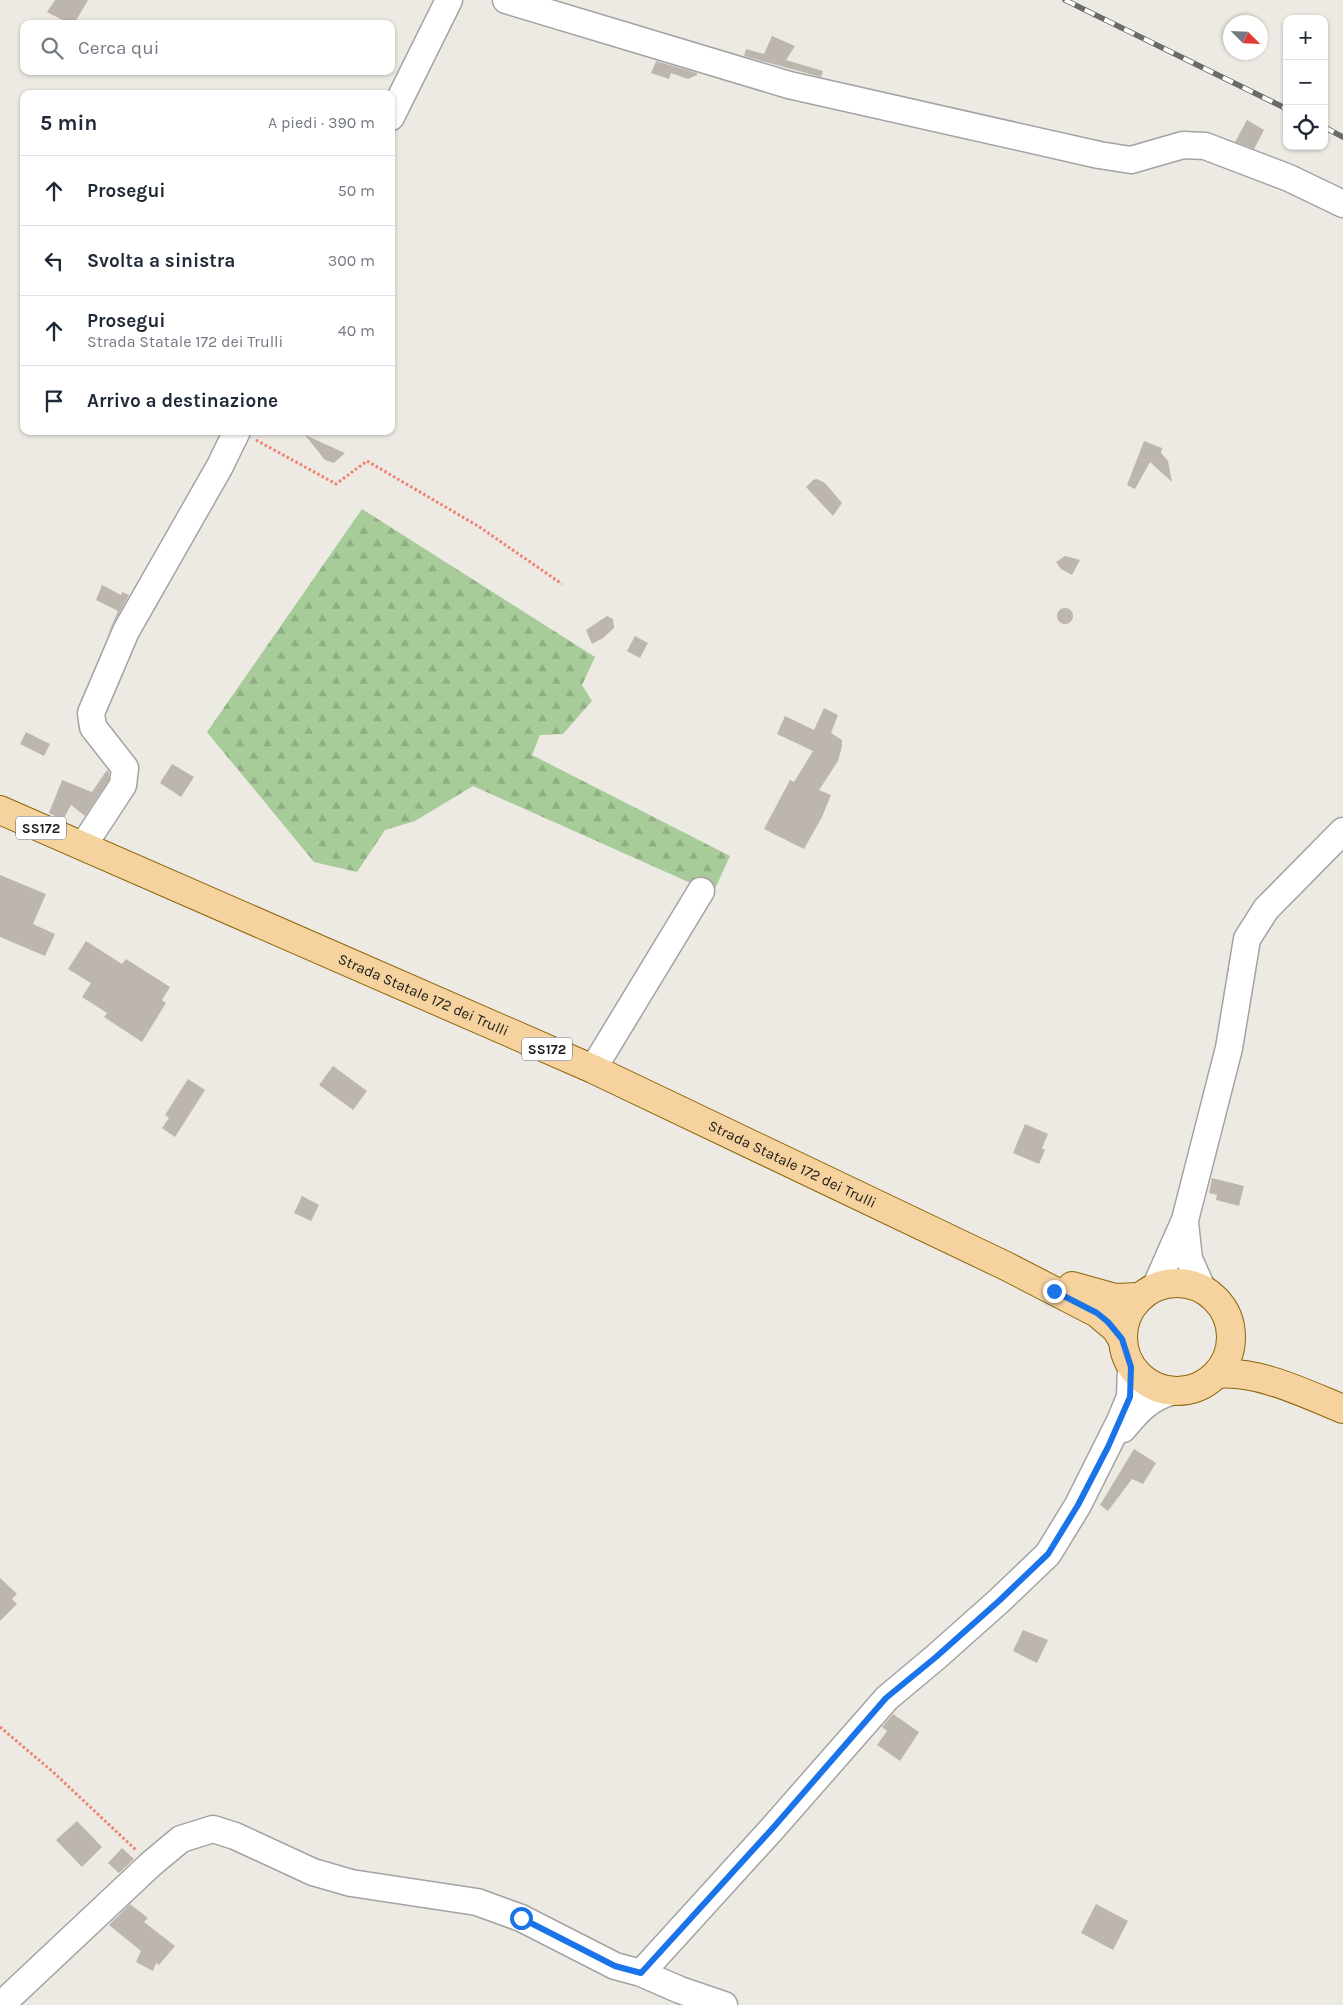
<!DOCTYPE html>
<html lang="it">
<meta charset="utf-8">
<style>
body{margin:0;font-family:Karla,sans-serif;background:#f2f2f3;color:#1f2937}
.controls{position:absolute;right:15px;top:15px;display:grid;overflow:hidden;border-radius:10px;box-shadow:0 1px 4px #0004}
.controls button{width:45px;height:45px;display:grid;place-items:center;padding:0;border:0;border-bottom:1px solid #e0e1e3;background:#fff;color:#1f2937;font:25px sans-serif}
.compass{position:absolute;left:1223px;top:15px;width:45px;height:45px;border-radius:50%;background:#fff;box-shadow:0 1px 4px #0004;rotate:114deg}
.stop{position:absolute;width:15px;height:15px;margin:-11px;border:4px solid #1a73e8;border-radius:50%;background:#fff}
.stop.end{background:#1a73e8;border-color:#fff;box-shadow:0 1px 5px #0008}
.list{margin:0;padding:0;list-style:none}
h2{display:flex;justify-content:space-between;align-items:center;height:65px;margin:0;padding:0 20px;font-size:21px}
h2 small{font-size:16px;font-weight:400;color:#747a83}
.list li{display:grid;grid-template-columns:32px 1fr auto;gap:15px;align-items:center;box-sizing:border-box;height:70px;padding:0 20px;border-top:1px solid #e0e1e3}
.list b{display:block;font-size:19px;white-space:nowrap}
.list p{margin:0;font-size:16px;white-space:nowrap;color:#747a83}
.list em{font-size:16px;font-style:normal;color:#747a83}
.icon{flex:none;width:28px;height:28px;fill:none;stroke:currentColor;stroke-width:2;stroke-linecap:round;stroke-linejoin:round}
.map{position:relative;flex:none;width:1343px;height:2005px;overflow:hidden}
.search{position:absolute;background:#fff;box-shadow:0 1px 4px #0004;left:20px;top:20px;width:375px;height:55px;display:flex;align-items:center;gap:12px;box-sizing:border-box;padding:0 18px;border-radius:10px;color:#747a83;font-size:19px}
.panel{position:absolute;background:#fff;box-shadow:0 1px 4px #0004;left:20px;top:90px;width:375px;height:345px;border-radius:10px}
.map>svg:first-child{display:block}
.forest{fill:url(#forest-firs)}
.building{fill:#bdb6af}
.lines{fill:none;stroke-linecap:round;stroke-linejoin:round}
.minor-casing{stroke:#a3a3a3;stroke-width:29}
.major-casing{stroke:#8d6308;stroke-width:30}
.path{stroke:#f27f6f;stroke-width:3;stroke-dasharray:2.5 2.5;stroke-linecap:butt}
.minor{stroke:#fff;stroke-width:26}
.major{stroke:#f6d29e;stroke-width:28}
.rail-casing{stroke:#6a6a6a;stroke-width:5.5}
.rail{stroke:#fff;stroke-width:4;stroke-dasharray:11;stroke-linecap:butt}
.route{stroke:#1a73e8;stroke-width:6}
.labels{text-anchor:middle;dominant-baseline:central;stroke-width:4;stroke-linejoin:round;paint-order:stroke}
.shield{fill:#fff;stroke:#606060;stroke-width:1}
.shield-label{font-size:14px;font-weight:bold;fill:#1c1c1c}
.street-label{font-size:15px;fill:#1c1c1c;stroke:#fff}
</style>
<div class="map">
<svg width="1343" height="2005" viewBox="0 0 1343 2005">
<defs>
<pattern id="forest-firs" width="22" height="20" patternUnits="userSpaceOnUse" patternTransform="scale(1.25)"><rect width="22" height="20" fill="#a7cb99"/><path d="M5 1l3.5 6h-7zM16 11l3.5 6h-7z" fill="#8fae83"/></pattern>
</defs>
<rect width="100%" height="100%" fill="#edeae3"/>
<!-- forest -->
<path class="forest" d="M362,509L595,657L582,685L592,701L563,734L540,735L532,755L730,856L713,893L473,786L415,821L385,830L357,872L314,862L207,732Z"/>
<!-- building -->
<path class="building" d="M55,0H88L74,24H70L47,12Z
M772,36L795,46L786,60L823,71L821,77L744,56L746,49L764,54Z
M656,61L697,73V75L688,79L671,73L669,79L651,73Z
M1247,120L1264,130L1254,149L1235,142Z
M305,435L345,453L334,463L325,460Z
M1144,441L1162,448L1161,453L1168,461L1172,482L1150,462L1135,489L1127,485Z
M817,479L825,483L842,503L833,516L806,487L813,480Z
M1065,556L1080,560L1072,575L1061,569L1056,562Z
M102,585L121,595L122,592L129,595L107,636L118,611L96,600Z
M1057 616a8 8 0 1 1 16 0a8 8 0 1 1-16 0Z
M607,616L613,619L614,628L603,638L592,644L586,630Z
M635,636L648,643L640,658L627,651Z
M824,708L838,715L831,733L842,740V746L838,761L819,790L831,795L822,817L804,849L764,829L790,780L794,782L813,751L777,734L785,716L814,730Z
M26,732L50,744L44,756L20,744Z
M172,764L194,777L181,797L160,783Z
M107,770L109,772V780L85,816L71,805L63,820L49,813L62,780L92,792Z
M0,875L46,894L33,924L55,934L45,956L0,937Z
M86,941L122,964L126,959L170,987L162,1000L166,1003L142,1042L104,1017L107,1013L82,997L91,983L68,969Z
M333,1066L367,1091L353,1110L319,1085Z
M188,1079L205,1090L175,1137L162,1128L169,1118L165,1115Z
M1025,1124L1048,1134L1042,1148L1045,1150L1039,1164L1013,1153Z
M1212,1178L1244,1186L1239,1206L1216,1200L1217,1195L1209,1193Z
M302,1196L319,1205L311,1221L294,1213Z
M1134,1449L1156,1463L1143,1484L1132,1479L1108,1511L1100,1505Z
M0,1578L17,1594L12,1599L17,1604L0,1621Z
M1023,1630L1048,1640L1037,1663L1013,1651Z
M893,1714L919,1732L900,1761L877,1745L887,1731L882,1727Z
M77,1821L102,1847L82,1867L56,1840Z
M122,1848L134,1859L119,1873L108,1863Z
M130,1904L148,1918L144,1922L175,1946L159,1965L156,1963L153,1971L136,1962L141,1951L109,1925Z
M1096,1904L1128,1921L1113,1950L1081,1933Z"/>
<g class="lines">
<!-- minor casing -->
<g class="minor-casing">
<path id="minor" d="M506,0L789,85L1099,155L1131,160L1183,145L1205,146L1289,178L1343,204
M391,117L449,0
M83,846L123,785L125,768L93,727L91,713L126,631L220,466L237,431
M593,1069L701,891
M1185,1223L1189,1259L1202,1288
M1155,1288L1185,1220L1229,1048L1247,939L1266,909L1343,831
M1123,1429C1137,1412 1149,1398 1171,1392
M641,1973L772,1829L887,1698L936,1657L1000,1600L1048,1554L1078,1505L1120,1421L1130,1397L1131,1367
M1,2005L151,1864L181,1839L213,1829L235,1836L313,1872L351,1883L477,1902L521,1918L615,1966L641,1973L680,1990L724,2005"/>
</g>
<!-- major casing -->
<g class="major-casing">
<g id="major">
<path id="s1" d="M0,810L593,1069L1006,1266L1097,1313L1116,1329L1122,1339"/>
<circle cx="1177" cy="1337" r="54"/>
<path d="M1072,1286L1115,1298L1140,1297"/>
<path d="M1217,1374C1258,1370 1306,1394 1343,1409"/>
</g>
</g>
<!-- path -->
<path class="path" d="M256,440L336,484L367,461L478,526L562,584
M0,1727L53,1772L136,1850"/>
<!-- minor -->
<use href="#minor" class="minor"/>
<!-- major -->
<use href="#major" class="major"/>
<!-- rail casing -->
<g class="rail-casing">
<path id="rail" d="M1065,0L1287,109
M1324,127L1343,137"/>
</g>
<!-- rail -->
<use href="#rail" class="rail"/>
</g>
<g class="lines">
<!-- route -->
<path class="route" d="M521,1918L615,1966L641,1973L772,1829L886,1698L936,1657L1000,1600L1048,1554L1078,1505L1108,1447L1130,1397L1131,1367L1122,1339L1108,1322L1097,1313L1054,1291"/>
</g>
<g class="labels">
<!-- shield labels -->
<g class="shield">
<rect x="16" y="816.5" width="50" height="23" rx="4"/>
<rect x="522" y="1037.5" width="50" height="23" rx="4"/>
</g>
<g class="shield-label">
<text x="41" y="828">SS172</text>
<text x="547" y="1049">SS172</text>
</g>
<!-- street labels -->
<g class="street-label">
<text stroke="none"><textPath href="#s1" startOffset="462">Strada Statale 172 dei Trulli</textPath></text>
<text stroke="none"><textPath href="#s1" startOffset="868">Strada Statale 172 dei Trulli</textPath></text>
</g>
</g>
</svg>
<div class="controls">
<button>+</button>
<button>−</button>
<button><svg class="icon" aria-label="locate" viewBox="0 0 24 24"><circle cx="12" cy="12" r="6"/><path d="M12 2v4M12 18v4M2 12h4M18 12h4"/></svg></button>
</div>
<svg class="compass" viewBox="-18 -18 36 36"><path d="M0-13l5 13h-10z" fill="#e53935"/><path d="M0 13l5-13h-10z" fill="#747a83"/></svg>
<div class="stop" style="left:521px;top:1918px"></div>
<div class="stop end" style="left:1054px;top:1291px"></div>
<div class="search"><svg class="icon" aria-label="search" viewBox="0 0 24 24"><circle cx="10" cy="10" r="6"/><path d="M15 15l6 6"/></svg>Cerca qui</div>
<section class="panel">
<h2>5 min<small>A piedi · 390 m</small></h2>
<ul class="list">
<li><svg class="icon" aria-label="ahead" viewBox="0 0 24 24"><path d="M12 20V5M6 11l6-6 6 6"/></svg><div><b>Prosegui</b></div><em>50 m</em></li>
<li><svg class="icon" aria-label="left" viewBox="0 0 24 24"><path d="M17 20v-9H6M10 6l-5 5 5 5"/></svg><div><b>Svolta a sinistra</b></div><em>300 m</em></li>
<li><svg class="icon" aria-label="ahead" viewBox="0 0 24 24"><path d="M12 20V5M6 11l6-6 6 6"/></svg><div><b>Prosegui</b><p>Strada Statale 172 dei Trulli</p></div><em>40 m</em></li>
<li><svg class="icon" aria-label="arrive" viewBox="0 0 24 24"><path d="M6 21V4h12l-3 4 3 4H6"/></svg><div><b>Arrivo a destinazione</b></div></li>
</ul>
</section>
</div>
